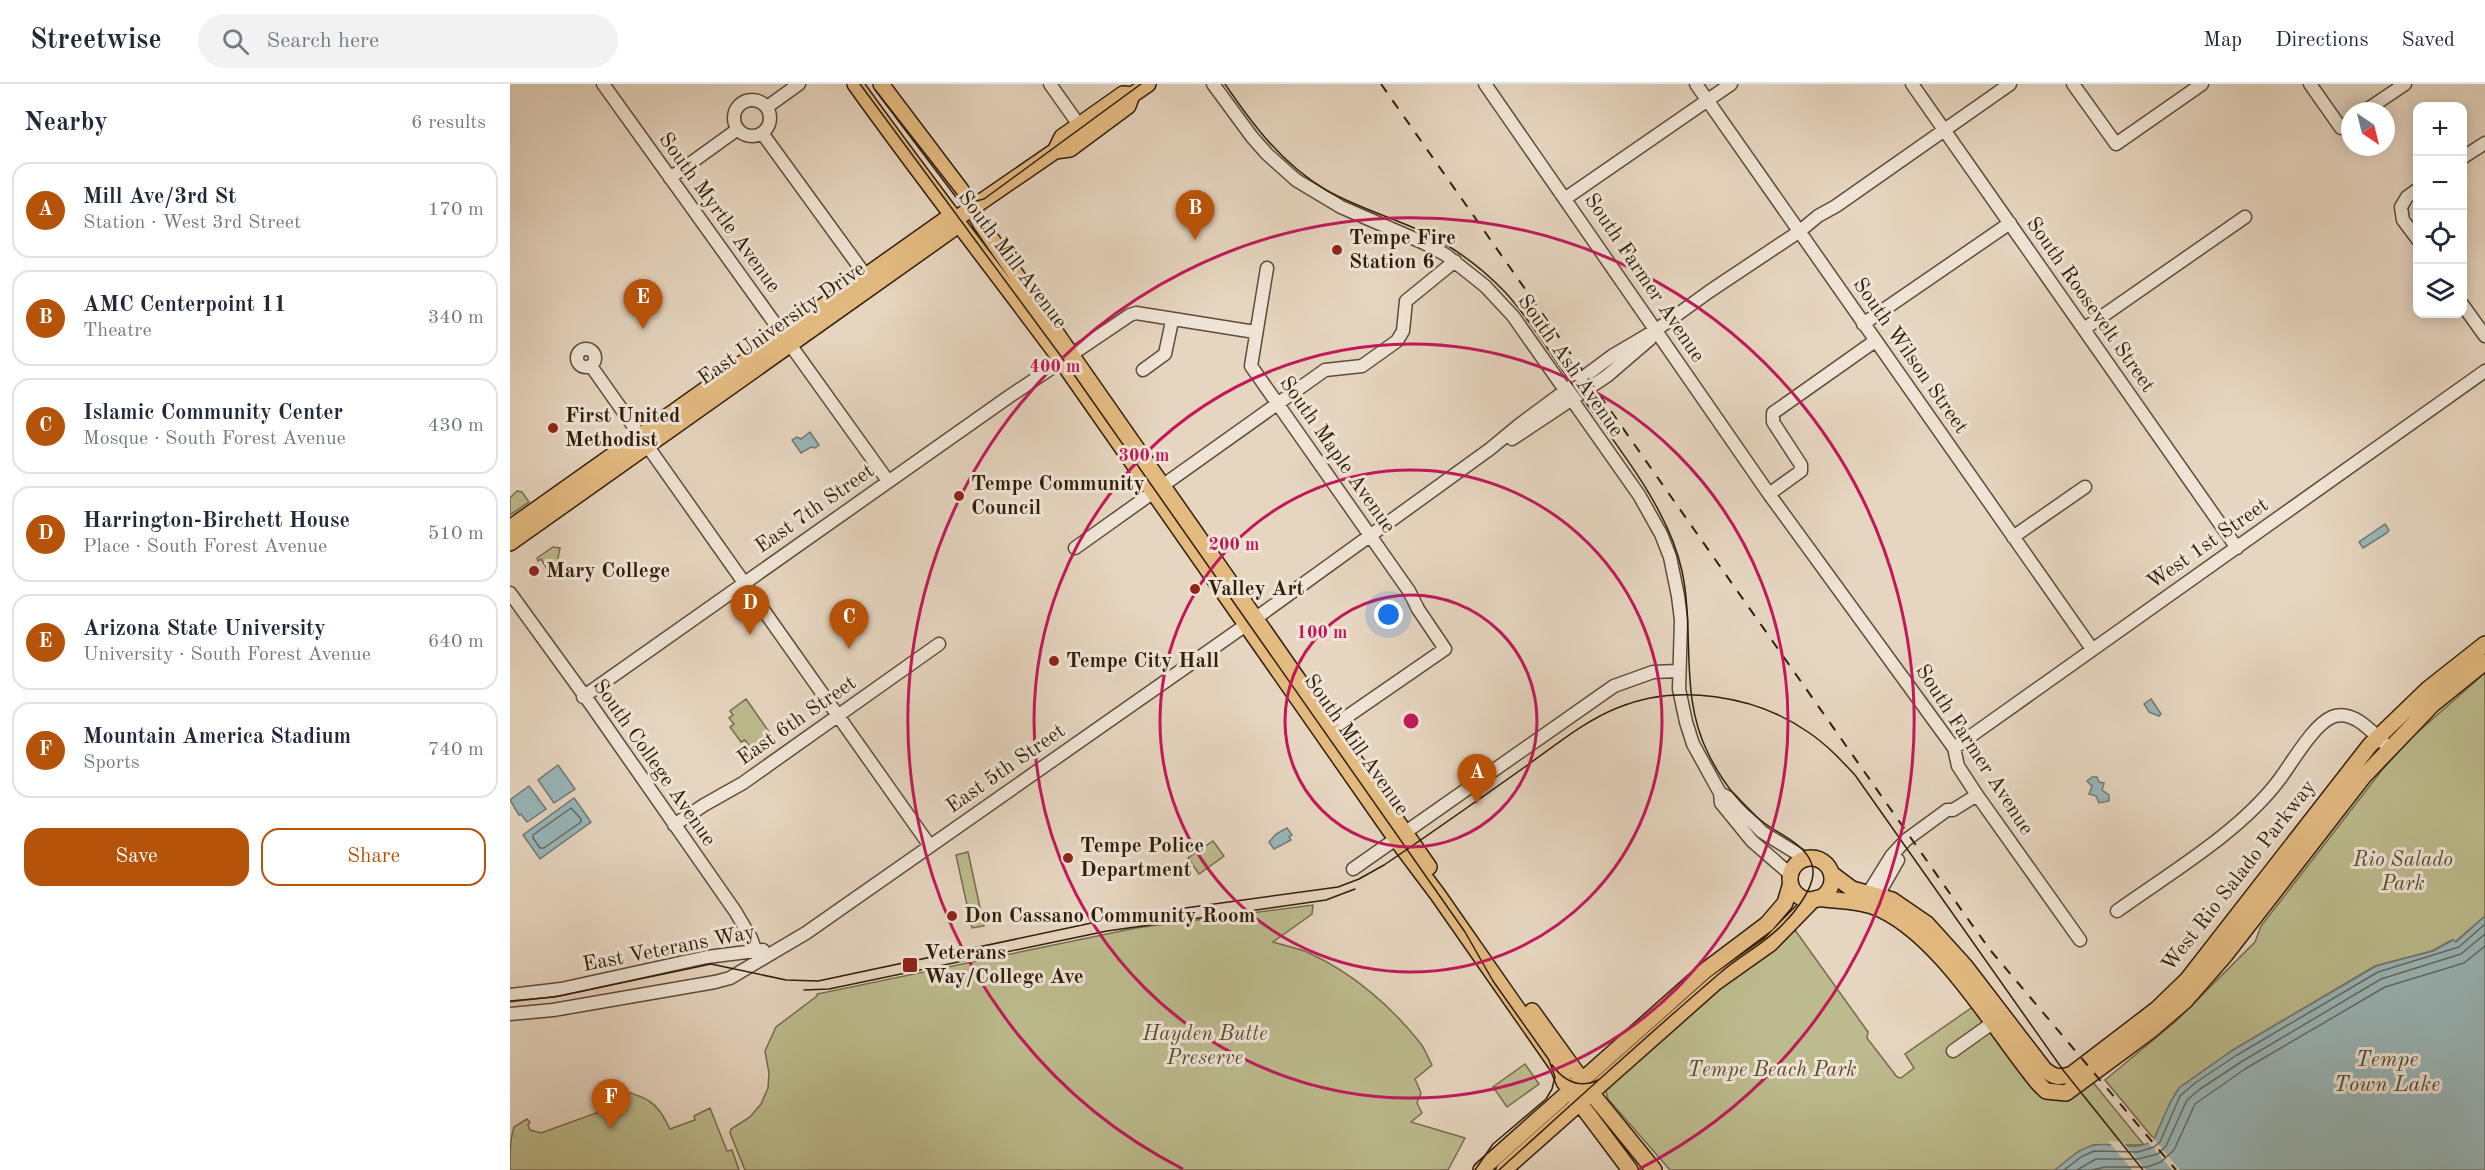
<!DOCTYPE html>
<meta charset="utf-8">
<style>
body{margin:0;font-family:"Old Standard TT",serif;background:#f2f2f3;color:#1f2937}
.controls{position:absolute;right:18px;top:18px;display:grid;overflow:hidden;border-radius:12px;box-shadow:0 3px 15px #0003}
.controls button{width:54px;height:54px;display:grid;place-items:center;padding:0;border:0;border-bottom:2px solid #e0e1e3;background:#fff;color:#1f2937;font:30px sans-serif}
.compass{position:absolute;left:1831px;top:18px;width:54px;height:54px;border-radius:50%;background:#fff;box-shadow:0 3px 15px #0003;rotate:145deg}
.you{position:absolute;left:879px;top:531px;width:21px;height:21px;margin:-15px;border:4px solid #fff;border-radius:50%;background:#1a73e8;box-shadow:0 0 0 9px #1a73e833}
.badge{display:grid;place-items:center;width:39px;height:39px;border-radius:50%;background:#b45309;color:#fff;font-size:20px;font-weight:700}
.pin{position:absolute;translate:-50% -50px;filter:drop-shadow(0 2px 3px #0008)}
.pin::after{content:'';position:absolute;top:32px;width:21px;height:18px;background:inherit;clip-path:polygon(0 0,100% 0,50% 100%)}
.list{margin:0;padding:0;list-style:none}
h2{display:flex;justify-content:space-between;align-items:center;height:78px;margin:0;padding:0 24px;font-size:26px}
h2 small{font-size:20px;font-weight:400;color:#747a83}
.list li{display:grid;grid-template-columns:39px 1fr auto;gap:18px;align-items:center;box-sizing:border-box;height:96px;margin:0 12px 12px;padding:0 12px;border:2px solid #e0e1e3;border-radius:18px}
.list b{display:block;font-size:22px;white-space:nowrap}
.list p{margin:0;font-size:20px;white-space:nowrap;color:#747a83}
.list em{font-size:20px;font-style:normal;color:#747a83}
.actions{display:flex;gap:12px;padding:18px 24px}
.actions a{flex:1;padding:14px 0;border:2px solid #b45309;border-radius:18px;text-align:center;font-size:21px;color:#b45309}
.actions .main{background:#b45309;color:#fff}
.icon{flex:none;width:33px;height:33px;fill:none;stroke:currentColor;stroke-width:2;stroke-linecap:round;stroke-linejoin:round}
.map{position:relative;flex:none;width:1975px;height:1086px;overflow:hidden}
header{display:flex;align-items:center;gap:36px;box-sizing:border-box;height:84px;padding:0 30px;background:#fff;border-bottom:2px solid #e0e1e3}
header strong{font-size:28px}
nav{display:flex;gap:33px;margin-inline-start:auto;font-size:21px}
.search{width:420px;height:54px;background:#f2f2f3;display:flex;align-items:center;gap:15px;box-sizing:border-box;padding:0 21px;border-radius:33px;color:#747a83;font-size:22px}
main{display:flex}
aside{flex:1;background:#fff}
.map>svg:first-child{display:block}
.green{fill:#bcbb8d;stroke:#766c4c;stroke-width:1.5}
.water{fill:#99b7ba;stroke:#6f7a74;stroke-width:1.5}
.pier{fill:#e6d5bf}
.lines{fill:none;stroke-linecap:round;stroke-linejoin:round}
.shore{stroke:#646a62;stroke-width:1.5}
.minor-casing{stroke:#5e4c37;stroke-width:15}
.major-casing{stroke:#301e0a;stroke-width:18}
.minor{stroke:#efe4d5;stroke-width:12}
.major{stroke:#e3ba80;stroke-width:15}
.tram{stroke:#301e0a;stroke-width:1.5}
.rail{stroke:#301e0a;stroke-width:2;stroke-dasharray:10 10;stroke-linecap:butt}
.ring{fill:none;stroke:#c2185b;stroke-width:3}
.poi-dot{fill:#8f2418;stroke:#efe4d5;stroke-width:2}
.labels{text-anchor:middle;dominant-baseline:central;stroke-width:6;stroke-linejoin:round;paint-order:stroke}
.street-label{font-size:21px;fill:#301e0a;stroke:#efe4d5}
.poi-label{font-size:21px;font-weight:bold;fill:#301e0a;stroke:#efe4d5;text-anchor:start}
.park-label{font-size:21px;font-style:italic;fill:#5a4d31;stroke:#efe4d5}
.water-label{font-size:22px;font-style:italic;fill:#504c3f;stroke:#efe4d5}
.centre{fill:#c2185b;stroke:#efe4d5;stroke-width:3}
.ring-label{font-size:18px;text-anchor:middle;font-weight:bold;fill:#c2185b;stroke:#efe4d5;stroke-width:6;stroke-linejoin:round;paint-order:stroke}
</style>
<header>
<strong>Streetwise</strong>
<div class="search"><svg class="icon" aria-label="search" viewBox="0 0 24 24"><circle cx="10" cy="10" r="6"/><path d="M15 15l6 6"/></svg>Search here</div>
<nav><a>Map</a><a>Directions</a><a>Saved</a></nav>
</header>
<main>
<aside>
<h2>Nearby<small>6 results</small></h2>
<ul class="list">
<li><span class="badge">A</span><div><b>Mill Ave/3rd St</b><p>Station · West 3rd Street</p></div><em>170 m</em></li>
<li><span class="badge">B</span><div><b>AMC Centerpoint 11</b><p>Theatre</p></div><em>340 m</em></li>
<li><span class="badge">C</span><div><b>Islamic Community Center</b><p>Mosque · South Forest Avenue</p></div><em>430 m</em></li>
<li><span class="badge">D</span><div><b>Harrington-Birchett House</b><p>Place · South Forest Avenue</p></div><em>510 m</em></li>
<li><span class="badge">E</span><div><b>Arizona State University</b><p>University · South Forest Avenue</p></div><em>640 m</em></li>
<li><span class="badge">F</span><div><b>Mountain America Stadium</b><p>Sports</p></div><em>740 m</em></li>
</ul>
<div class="actions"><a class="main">Save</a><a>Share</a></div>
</aside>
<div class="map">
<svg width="1975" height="1086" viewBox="0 0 1975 1086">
<rect width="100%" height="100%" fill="#e6d5bf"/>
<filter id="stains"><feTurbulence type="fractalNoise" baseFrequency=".00333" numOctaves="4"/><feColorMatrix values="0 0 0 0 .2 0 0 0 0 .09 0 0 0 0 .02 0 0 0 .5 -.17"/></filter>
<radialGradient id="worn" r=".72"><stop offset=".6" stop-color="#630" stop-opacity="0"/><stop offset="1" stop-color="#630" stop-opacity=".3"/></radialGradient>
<!-- green -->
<path class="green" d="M7,407L12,408L19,418L0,431V414Z
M43,463L50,464L45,490L42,493L31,475L28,477L27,474Z
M1975,589V832L1945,858L1942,856L1922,867L1865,882L1723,966L1669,1004L1661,1017L1644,1055L1595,996L1665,938L1745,858L1751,842L1872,686L1901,654Z
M236,615L262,652L242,666L235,656L231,658L220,643L224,640L219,634L223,631L220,627Z
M703,757L714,772L689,790L678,774Z
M458,768L474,842L462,844L446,771Z
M803,821L802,830L763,858C775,862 788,864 799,869C843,889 882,923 911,960C916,967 918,974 922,981L905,995L911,1009L907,1019L912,1029L901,1038L955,1054L938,1086H235L220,1049L221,1045L240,1033L251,1020L258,1004L259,989L255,967L266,943L307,912V910L626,844Z
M1285,846L1358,948L1357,954L1387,993L1391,994L1404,984L1395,970L1464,922L1527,1005L1582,997L1634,1061H1583L1568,1068L1545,1086H1160L1098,1015L1095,1004L1205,904Z
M1015,980L1029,1000L997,1023L983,1003Z
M108,1003C115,1009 129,1010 139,1017C150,1024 154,1034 160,1045L185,1036L184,1032L200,1024L217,1067L222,1066L229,1086H0C0,1069 0,1055 4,1043L17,1035L20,1038L18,1041L20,1046L31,1049L92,1027L99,1017L94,1007L96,1004Z"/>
<!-- water -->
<path class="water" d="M300,348L309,361L305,364L301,363L291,369L282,356L287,353L291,355Z
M1875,440L1879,446L1877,449L1853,464L1849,458Z
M1641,615L1651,630L1649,632L1639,628L1634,620Z
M48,681L65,705L44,719L28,696Z
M1582,693H1587L1589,698L1594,699L1592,706L1599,711V717L1589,719L1586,712L1579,710L1582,702L1577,697Z
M19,702L36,725L17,738L11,730L9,731L0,716Z
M64,714L81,738L30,775L13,751Z
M777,744L782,751L779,753L781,756L764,765L759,758L766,750Z
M1975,832V1086H1545C1557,1077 1569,1064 1585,1061C1603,1058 1629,1069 1644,1055L1661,1017L1669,1004L1723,966L1866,882L1923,867L1943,856L1946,858Z"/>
<!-- pier -->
<path class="pier" d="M1642,1053L1670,1086H1662L1637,1057Z
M1598,1057L1613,1058L1636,1086H1622Z"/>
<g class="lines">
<!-- shore -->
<path class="shore" d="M61,724L71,735V738L34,764H30L23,754V751Z
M1554,1086L1571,1073L1584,1067L1628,1068L1644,1063L1650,1058L1670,1012L1685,999L1727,971L1868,888L1949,863L1975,840
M1567,1086L1586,1075H1628L1648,1070L1656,1062L1677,1016L1690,1005L1731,978L1871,895L1951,870L1975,850
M1582,1086L1595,1083H1637L1651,1078L1664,1066L1685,1020L1735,985L1875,903L1954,879L1975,862"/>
<!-- minor casing -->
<g class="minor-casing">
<path id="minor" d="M93,0L378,397
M540,0L569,41
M703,0L742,53L757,70L786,96L831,123L914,159L936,171L975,202L1003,232L1129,411L1151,450L1160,473L1168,512L1171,536L1169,605L1176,638L1183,660L1210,709L1211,719L1242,757L1280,790
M975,0L1259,410L1444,664L1448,682L1467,711L1570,856
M1186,0L1582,565
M1402,0L1727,464
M1563,0L1606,60L1692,0
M1800,0L1831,44L1840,38
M224 34a18 18 0 1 1 36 0a18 18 0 1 1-36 0Z
M257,23L289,0
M1855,27L1895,0
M252,49L356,192
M1952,74L1975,59
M160,94L228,45
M1908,105L1897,113L1891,123L1893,136L1908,156
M1056,114L1221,0
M757,184L741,282L899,507L908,525L935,565L822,643
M1952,220L1975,252
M1353,240L1500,139
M1574,245L1735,133
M67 274a9 9 0 1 1 18 0a9 9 0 1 1-18 0Z
M81,282L420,762
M633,286L655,270L662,237
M1002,355L1097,292L1140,255
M1259,410L1291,387V381L1263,338V329L1365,257
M1503,453L1575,403
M565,464L815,286L852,282L887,257L893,247L896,217L945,177
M0,509L82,622L225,827L241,854L249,876
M73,613L497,314L620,231L626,229L745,248
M1444,664L1975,287
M1210,709L1219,714L1252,748L1296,775
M164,741L194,721L233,699L429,560
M843,785L1104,602L1143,588L1168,587
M1359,808L1382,771L1396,756L1437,726H1443L1467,711
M1362,816L1368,811L1388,776
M1607,827C1660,789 1730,748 1769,696C1782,679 1803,641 1822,633C1844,624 1865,651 1879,664
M0,911L51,905L197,873L253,866
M0,930L43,926L205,898L220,894L296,849L753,529L980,365L1009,341L1102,272L1146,246L1200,207L1290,147L1308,132L1326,122L1500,0
M1443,967L1488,935"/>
</g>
<!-- major casing -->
<g class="major-casing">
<path id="major" d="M345,0C410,91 479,179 546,269L886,755L928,811L1048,983L1054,998L1120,1086
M371,0L451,106L471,140L567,279L919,783
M545,67L552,53L613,10L622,11
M0,444L436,135H446L545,67L560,65L618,22L622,11L638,0
M0,459L443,145L446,135
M1280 795a21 21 0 1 1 42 0a21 21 0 1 1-42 0Z
M1322,790L1342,805L1382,816L1417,840L1455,882L1534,985C1544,994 1550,994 1562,990L1647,925L1677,896L1860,661L1918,605L1975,560
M1308,814C1326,817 1344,816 1362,822C1427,845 1485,947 1528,999L1536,1007L1556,1009L1640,947L1675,917L1716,870L1854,692L1922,621L1975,578
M1022,927L1079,1006L1144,1086
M971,1086L1196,886L1257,840L1275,819L1280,802
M994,1086L1205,899L1260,860L1304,815"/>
</g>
<!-- minor -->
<use href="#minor" class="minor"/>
<!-- major -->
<use href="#major" class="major"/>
<!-- tram -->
<path class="tram" d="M350,0L553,275L955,848L983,897L1039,976L1045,993L1042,1005L1036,1015L983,1060L965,1086
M715,0C743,41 772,80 816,106C846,123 880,133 911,147C942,162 971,183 995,208C1020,235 1039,268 1060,297C1100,353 1158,421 1172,487C1185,549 1169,611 1198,669C1211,696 1229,720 1253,738C1267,749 1290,758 1299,774C1303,781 1304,789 1302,796C1298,811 1285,828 1274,839C1256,859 1230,871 1210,889C1135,953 1062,1020 989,1086
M366,7L449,113L458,119L474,115L631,0
M294,906L319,905L597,847L816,816L845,805
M0,917L44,913L201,880L276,896L308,897L610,833L828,803L849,795L874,781C923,748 971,714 1019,680C1047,660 1075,637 1107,624C1167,599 1245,611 1298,648C1316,660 1330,675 1345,691L1553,986L1633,1086
M1042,981C1054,997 1069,1005 1088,996"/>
<!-- rail -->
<path class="rail" d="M871,0L1455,831L1481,867L1666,1086"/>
</g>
<!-- distance rings -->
<g class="ring">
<circle cx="901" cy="637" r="126"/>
<circle cx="901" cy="637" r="251"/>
<circle cx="901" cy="637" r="377"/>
<path d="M673 1085A503 503 0 1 1 1129 1085"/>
</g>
<!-- markers -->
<g class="poi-dot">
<circle cx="827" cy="166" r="6"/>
<circle cx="43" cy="344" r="6"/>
<circle cx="449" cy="412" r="6"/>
<circle cx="24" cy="487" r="6"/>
<circle cx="685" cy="505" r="6"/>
<circle cx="544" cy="577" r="6"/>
<circle cx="558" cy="774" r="6"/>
<circle cx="442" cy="832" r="6"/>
<rect x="392" y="873" width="16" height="16" rx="3"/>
</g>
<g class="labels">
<!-- street labels -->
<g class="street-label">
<text transform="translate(209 129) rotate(54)">South Myrtle Avenue</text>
<text transform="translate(502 176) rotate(53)">South Mill Avenue</text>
<text transform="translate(1134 194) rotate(56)">South Farmer Avenue</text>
<text transform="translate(1580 221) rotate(55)">South Roosevelt Street</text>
<text transform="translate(272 240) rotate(-35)">East University Drive</text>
<text transform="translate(1400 272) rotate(55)">South Wilson Street</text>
<text transform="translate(1060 282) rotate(55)">South Ash Avenue</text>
<text transform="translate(827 371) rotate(55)">South Maple Avenue</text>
<text transform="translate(305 425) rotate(-35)">East 7th Street</text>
<text transform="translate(1698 460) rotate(-35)">West 1st Street</text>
<text transform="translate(287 637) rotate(-35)">East 6th Street</text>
<text transform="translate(846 661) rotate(55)">South Mill Avenue</text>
<text transform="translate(1464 666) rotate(57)">South Farmer Avenue</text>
<text transform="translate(144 679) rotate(55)">South College Avenue</text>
<text transform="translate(496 685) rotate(-35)">East 5th Street</text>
<text transform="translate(1729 792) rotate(-52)">West Rio Salado Parkway</text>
<text transform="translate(159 865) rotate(-11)">East Veterans Way</text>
</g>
<!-- poi labels -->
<g class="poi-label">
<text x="839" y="154">Tempe Fire<tspan x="839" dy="24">Station 6</tspan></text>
<text x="55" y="332">First United<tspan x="55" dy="24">Methodist</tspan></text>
<text x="461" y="400">Tempe Community<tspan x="461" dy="24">Council</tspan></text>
<text x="36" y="487">Mary College</text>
<text x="697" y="505">Valley Art</text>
<text x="556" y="577">Tempe City Hall</text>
<text x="570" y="762">Tempe Police<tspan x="570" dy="24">Department</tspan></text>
<text x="454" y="832">Don Cassano Community Room</text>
<text x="414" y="869">Veterans<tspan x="414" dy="24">Way/College Ave</tspan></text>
</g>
<!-- park labels -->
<g class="park-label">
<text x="1893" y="776">Rio Salado<tspan x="1893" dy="24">Park</tspan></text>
<text x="695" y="950">Hayden Butte<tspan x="695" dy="24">Preserve</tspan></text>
<text x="1262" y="986">Tempe Beach Park</text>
</g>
<!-- water labels -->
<g class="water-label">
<text x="1877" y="976">Tempe<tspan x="1877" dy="25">Town Lake</tspan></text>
</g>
</g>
<circle cx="901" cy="637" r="9" class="centre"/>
<g class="ring-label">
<text x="545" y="288">400 m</text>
<text x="634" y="377">300 m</text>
<text x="724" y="466">200 m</text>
<text x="812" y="554">100 m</text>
</g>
<rect width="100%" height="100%" filter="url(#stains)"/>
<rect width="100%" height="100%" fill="url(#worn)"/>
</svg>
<div class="controls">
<button>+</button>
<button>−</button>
<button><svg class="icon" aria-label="locate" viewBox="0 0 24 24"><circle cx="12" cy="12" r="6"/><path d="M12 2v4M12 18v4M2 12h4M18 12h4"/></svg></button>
<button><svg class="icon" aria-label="layers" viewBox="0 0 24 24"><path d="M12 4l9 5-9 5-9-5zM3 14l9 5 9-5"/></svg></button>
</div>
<svg class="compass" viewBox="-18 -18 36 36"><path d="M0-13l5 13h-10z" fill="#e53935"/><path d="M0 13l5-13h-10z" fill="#747a83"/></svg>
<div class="you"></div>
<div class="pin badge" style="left:967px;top:720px">A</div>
<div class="pin badge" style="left:685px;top:156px">B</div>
<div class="pin badge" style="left:339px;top:565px">C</div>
<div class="pin badge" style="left:240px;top:551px">D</div>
<div class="pin badge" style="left:133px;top:245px">E</div>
<div class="pin badge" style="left:101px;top:1045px">F</div>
</div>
</main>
